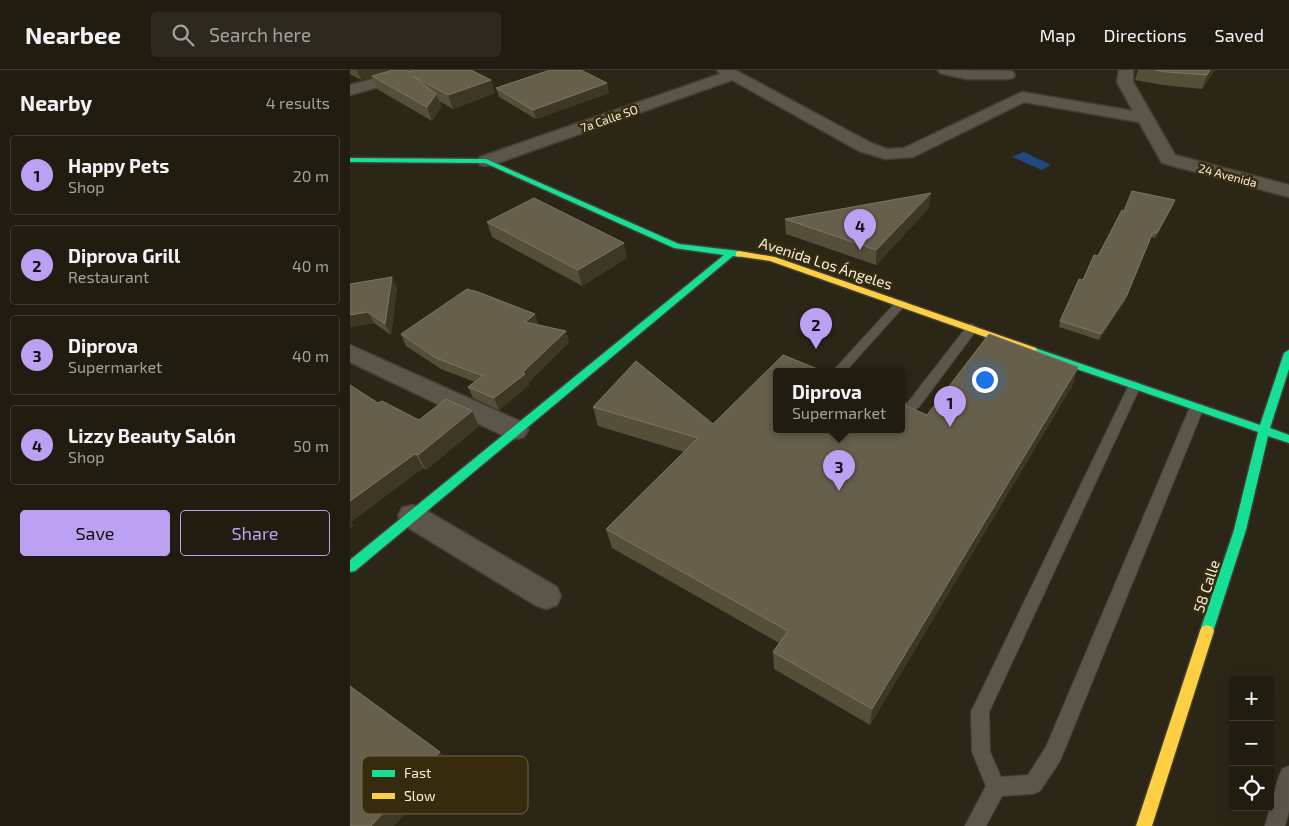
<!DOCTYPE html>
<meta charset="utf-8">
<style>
body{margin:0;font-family:"Exo 2",sans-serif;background:#2d291e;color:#f1f3f6}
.controls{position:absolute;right:15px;bottom:15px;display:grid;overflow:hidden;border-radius:5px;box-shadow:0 5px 20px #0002}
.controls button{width:45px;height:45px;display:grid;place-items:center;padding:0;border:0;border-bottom:1px solid #3e3a30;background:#211c10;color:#f1f3f6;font:25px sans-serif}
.you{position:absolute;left:634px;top:309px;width:18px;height:18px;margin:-12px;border:4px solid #fff;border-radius:50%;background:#1a73e8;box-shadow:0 0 0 8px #1a73e833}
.badge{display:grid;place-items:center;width:32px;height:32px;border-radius:50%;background:#bca0f2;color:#111;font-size:16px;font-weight:700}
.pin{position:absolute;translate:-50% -41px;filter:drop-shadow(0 1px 2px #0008)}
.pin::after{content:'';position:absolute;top:26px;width:18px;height:15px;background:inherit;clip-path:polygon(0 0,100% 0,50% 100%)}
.popup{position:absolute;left:423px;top:298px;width:132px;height:65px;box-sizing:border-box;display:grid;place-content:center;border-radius:5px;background:#211c10;filter:drop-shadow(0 1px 4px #0005);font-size:16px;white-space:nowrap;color:#a2a19f}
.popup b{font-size:19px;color:#f1f3f6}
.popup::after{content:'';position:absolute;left:50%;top:100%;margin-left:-10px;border:10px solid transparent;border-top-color:#211c10}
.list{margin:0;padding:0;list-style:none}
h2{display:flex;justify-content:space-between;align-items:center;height:65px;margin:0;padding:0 20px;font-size:21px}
h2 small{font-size:16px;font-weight:400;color:#a2a19f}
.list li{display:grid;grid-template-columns:32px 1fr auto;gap:15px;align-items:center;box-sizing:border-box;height:80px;margin:0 10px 10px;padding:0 10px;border:1px solid #3e3a30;border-radius:5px}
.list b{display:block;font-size:19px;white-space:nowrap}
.list p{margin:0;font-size:16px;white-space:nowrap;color:#a2a19f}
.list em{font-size:16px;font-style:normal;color:#a2a19f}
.actions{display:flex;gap:10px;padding:15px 20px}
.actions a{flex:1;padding:11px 0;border:1px solid #bca0f2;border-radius:5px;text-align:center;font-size:18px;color:#bca0f2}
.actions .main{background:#bca0f2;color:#111}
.icon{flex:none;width:28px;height:28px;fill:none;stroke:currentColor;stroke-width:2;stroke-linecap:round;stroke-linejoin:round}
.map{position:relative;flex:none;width:939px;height:756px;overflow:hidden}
header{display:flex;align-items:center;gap:30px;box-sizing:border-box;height:70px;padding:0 25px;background:#211c10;border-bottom:1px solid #3e3a30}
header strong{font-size:24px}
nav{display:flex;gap:28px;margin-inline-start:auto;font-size:18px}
.search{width:350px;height:45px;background:#2d291e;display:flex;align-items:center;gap:12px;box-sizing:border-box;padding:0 18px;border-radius:5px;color:#a2a19f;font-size:19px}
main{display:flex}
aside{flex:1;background:#211c10}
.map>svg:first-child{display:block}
.water{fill:#214980}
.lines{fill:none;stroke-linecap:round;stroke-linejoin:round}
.lane-casing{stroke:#454034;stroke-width:2}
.street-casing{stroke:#454034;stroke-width:3}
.fast-casing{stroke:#454034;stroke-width:3}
.slow-casing{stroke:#454034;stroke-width:3}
.lane{fill:#5b564a;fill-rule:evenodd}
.street{fill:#5b564a;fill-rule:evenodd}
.fast{fill:#16e098;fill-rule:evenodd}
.slow{fill:#ffcf43;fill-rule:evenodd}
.wall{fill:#554e39}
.shaded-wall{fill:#3d3724}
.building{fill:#665f4b;stroke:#7d7662}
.labels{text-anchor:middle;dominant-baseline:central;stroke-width:5;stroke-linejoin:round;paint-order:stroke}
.far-street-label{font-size:12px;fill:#f6efdd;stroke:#362b0c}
.street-label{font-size:15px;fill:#f6efdd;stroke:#362b0c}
.key{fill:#362b0c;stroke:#70664b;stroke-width:1}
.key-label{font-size:14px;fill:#f6efdd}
</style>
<header>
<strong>Nearbee</strong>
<div class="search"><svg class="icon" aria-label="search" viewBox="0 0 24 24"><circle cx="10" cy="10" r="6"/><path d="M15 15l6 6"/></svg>Search here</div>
<nav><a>Map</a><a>Directions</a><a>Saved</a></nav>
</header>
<main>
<aside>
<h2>Nearby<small>4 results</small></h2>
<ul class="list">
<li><span class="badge">1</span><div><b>Happy Pets</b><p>Shop</p></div><em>20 m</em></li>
<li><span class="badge">2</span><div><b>Diprova Grill</b><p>Restaurant</p></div><em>40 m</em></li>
<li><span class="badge">3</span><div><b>Diprova</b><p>Supermarket</p></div><em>40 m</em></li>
<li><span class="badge">4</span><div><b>Lizzy Beauty Salón</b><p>Shop</p></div><em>50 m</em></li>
</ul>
<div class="actions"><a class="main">Save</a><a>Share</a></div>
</aside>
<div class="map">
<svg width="939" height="756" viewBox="0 0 939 756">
<rect width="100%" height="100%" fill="#2c2616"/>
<!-- water -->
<path class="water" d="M674,82L701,95L692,100L662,87Z"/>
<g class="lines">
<!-- lane casing -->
<g class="lane-casing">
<path id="lane" d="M551,230L557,233L555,235L495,302H482L547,231Z
M622,254L628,258L569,337L561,343L552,344V336L559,331L618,255Z
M785,311L791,315L639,642L640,682L651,707L678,705L696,677L840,337L842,334H852L854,337L710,691L690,721L683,724L652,726L636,756H615L636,716L622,682L621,642L779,315Z
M939,696V741L935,756H915L929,706L932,699Z"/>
</g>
<!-- street casing -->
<g class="street-casing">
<path id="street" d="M56,0H80L78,3L0,25V15Z
M367,0H385L521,73L537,79L554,78L672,22L783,41L767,12L769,0H783V12L825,85L939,115V127L812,93L789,52L674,32L563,87L535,89L509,81L382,10L142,95L136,96L130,95L127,91L130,87L370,4Z
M588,0L658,1L663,2L665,5L663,8L658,9H616L590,3Z
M0,275L174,353L178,360L174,367L165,369L156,367L0,292Z
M62,435L72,438L207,517L211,526L207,535L196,539L185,535L52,454L48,446L52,438Z"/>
</g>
<!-- fast casing -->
<g class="fast-casing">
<path id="fast" d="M0,88L136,89L329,174L389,181L393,184L389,187L383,186L5,501L0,502V490L374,185L324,178L135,93L0,92Z
M682,277L910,355L934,283L939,280V299L920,358L939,365V373L918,366L896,460L862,565L857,567L852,565L850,561L884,460L908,362L678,282L677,280L678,278Z"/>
</g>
<!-- slow casing -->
<g class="slow-casing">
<path id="slow" d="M389,181L425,187L686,278L687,280L682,283L678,282L420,191L386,186V182Z
M857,555L862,557L864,561L802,756H786L850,561L852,557Z"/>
</g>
<!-- lane -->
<use href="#lane" class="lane"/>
<!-- street -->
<use href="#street" class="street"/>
<!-- fast -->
<use href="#fast" class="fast"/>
<!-- slow -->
<use href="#slow" class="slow"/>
</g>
<!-- wall -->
<path class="wall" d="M0,0H56L58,2L141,10L145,23L103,39L89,31L91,37L82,51L27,19L22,7L11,10L0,4Z
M788,0H865L852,19L813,15L785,10Z
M257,13L259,23L186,49L149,27L146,18Z
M823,136L805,168L801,167L775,231L749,270L709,257L710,251L733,210L774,141Z
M579,138L526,195L436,164L435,149Z
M137,152L277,188L232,216L142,167Z
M0,214L47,218L41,265L24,253L0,257Z
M189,255L216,261L219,272L178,313L179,315L149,340L123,328L118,317L125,312L91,299L56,276L51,264Z
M728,297L722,316L520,655L424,599L423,582L429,573L262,478L256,459L334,382L248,356L243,337L363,354L577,345Z
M0,315L28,333L69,350L129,356L76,400L73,398L1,452L3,455L0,458Z"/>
<!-- shaded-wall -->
<path class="shaded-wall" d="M10,0H45L22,6V7L11,10L7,1Z
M860,0H865L852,19L857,5Z
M141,10L145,23L103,39L98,25Z
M257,13L259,23L186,49L183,40Z
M86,24L91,37L82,51L77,37Z
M581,123L579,138L526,195V180Z
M825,130L823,136L805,168L807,163Z
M801,167L775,231L749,270L751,264Z
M274,173L277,188L232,216L228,200Z
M42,207L47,218L41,265L35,254Z
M18,242L24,253L0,257V245Z
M185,244L189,255L175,252Z
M216,261L219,272L178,313L179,315L149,340L144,328L173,302Z
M728,297L722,316L520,655L522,639Z
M122,341L129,356L76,400L68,385Z
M65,384L73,398L1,452L3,455L0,458V431Z
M90,682L101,695L44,756H21Z"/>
<!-- building -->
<path class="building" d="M43,0H56L58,2L65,0H121L141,10L98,25L63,6L86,24L77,37L22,6Z
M200,0H231L257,13L183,40L146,18Z
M805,0H860L857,5L817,2Z
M782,121L825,130L807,163L803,162L777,225L751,264L710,251L729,209L733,210L744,185L748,186L772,140L774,141Z
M581,123L526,180L435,149Z
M184,128L274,173L228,200L137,152Z
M42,207L35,254L18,242L0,245V214Z
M117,219L128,222L185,244L175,252L216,261L173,302L175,304L144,328L118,317L133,306L86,288L51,264Z
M639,264L728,297L522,639L423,582L438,561L256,459L348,368L243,337L286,291L363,354L433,285L475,302H426V360H552V334L577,345Z
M0,315L28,333L32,331L69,350L96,329L122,341L68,385L65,384L0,431Z
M0,616L90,682L21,756H0Z"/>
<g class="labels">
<!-- far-street labels -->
<g class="far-street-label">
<text transform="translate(259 48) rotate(-19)">7a Calle SO</text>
<text transform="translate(878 105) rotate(15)">24 Avenida</text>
</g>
<!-- street labels -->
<g class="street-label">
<text transform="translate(476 193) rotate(18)">Avenida Los Ángeles</text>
<text transform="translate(856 516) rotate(-72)">58 Calle</text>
</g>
</g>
<!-- legend -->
<rect x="12" y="686" width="166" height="58" rx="8" class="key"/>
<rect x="22" y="700" width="23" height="7" fill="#16e098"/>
<rect x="22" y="723" width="23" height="6" fill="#ffcf43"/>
<g class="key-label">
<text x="54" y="708">Fast</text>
<text x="54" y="731">Slow</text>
</g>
</svg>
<div class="controls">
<button>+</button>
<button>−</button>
<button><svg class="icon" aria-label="locate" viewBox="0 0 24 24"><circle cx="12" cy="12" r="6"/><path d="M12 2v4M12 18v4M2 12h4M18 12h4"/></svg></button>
</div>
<div class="you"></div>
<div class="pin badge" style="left:600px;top:357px">1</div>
<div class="pin badge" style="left:466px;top:279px">2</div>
<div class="pin badge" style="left:489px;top:421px">3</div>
<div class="popup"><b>Diprova</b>Supermarket</div>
<div class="pin badge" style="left:510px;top:180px">4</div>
</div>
</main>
